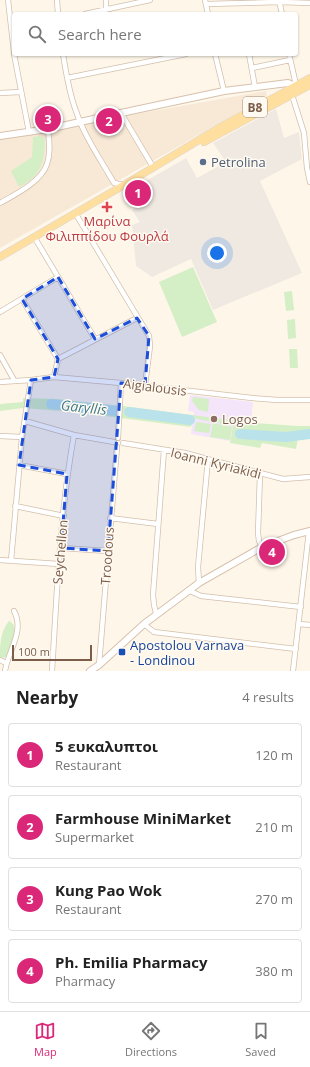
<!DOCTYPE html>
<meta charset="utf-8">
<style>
body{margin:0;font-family:"Open Sans",sans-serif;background:#f2f2f2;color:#222}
.scale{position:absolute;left:12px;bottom:10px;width:80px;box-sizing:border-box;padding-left:4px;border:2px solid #7c5d49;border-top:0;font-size:11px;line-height:14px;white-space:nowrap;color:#7c5d49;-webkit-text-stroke:3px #fffaf1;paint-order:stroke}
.you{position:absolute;left:217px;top:253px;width:14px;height:14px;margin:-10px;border:3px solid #fff;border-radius:50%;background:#1a73e8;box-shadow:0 0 0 6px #1a73e833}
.badge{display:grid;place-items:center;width:26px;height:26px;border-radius:50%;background:#db2777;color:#fff;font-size:13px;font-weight:700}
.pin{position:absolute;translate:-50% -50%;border:2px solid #fff;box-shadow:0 1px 4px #0006}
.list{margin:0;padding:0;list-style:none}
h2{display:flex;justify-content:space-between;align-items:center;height:52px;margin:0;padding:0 16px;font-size:17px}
h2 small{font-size:13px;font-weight:400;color:#767676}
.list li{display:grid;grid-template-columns:26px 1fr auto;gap:12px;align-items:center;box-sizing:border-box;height:64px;margin:0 8px 8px;padding:0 8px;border:1px solid #e0e0e0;border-radius:4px}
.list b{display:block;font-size:15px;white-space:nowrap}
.list p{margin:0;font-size:13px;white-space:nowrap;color:#767676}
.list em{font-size:13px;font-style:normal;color:#767676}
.icon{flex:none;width:22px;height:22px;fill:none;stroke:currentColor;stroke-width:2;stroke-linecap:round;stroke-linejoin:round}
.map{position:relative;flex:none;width:310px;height:671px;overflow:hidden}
.search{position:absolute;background:#fff;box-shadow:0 1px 3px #0004;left:12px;right:12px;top:12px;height:44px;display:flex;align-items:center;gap:10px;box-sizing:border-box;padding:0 14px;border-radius:4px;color:#767676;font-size:15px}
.sheet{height:340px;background:#fff}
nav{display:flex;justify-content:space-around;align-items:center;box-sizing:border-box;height:56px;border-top:1px solid #e0e0e0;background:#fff;font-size:11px;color:#767676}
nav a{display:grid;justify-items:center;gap:2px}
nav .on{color:#db2777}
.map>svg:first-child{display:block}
.residential{fill:#f7e9d6}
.industrial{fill:#efe9e2}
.education{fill:#f4e5fb}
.green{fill:#d4eec5}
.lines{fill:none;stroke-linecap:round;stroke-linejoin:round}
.river{stroke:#bae2eb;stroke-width:10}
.minor-casing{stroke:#d3bfac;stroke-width:6}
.secondary-casing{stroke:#d8c1ac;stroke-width:8}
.primary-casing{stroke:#ddd5d0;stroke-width:8}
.minor{stroke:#fff;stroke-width:4.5}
.secondary{stroke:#fff;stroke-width:6}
.primary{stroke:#ffdf9f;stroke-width:7}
.marked{fill:#1d4ed8;fill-opacity:0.2;stroke:#1d4ed8;stroke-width:3;stroke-dasharray:8 5;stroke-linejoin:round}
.service-dot{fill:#5c6f8a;stroke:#fffaf1;stroke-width:1.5}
.health-dot{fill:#e0444e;stroke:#fffaf1;stroke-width:1.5}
.education-dot{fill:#8d6e63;stroke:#fffaf1;stroke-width:1.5}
.transit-dot{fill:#1a4fb4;stroke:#fffaf1;stroke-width:1.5}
.labels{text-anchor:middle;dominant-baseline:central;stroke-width:3;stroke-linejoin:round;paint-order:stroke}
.shield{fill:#fffaf1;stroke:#a38c7b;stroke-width:1}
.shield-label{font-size:12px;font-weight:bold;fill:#7c5d49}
.service-label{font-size:13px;fill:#4e5e75;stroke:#fffaf1;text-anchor:start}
.health-label{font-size:13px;fill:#be3a42;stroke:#fffaf1}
.street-label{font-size:13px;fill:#7c5d49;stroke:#fffaf1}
.education-label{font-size:13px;fill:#785e54;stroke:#fffaf1;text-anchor:start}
.transit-label{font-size:13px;fill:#164399;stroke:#fffaf1;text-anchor:start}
.water-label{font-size:14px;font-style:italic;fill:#3d7a8a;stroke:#fffaf1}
</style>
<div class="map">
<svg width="310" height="671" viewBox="0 0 310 671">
<rect width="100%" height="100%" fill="#fef7e9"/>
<!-- residential -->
<path class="residential" d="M266,91L267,96L0,248V138Z"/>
<!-- industrial -->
<path class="industrial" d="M276,109L284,138L299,132L302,159L260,181L302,273L213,310L191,259L152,277L136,266L132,225L140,222L132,210L154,198L144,182L186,158L197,178L226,162L213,143Z"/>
<!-- education -->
<path class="education" d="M190,395L253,402L251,420L235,418L230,441L191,434L194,412L188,411Z"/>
<!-- green -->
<path class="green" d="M40,136L45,139C44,163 42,175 19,187L11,171L32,157L33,137Z
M193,267L217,322L182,337L159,282Z
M292,291L294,310L286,311L284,292Z
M295,319L296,338L288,339L287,320Z
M289,349H297L298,368H290Z
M193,397L209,399L208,412L199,410L192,401Z
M23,398L56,399L123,406L253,423L298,426H310V439L298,438L296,449L262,443L260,448L230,443L233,426L193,418L191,427L74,412L23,408L0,411V404L23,402Z
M196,422L211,424L209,433L194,431Z
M213,423L232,427L230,440L210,437Z
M9,621C22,627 10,647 7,657L0,658C0,645 0,632 9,621Z"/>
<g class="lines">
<!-- river -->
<path class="river" d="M51,404L117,411
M129,412L190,420
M240,434L286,437L310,434"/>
<!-- minor casing -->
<g class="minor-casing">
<path id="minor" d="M8,0L14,52
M57,0L58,14
M106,0V10
M205,0L208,14
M279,0L282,14
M206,4L279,2L310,3
M85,14L150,0
M14,54L29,132
M63,54C66,73 69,93 76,111C84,136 101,160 114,183L124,185
M215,54L224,91
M249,54L255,87
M289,54L296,85
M252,68L290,60
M67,78L186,54
M0,93L21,92
M292,95L304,133L307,168L310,182
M121,113L153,167
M0,203C16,194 41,182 47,164C51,153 49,140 48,129
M77,216L149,336L150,346L145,385
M36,240L95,339
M22,299L58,359L54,377
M0,312L58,277
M0,355L14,380
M58,359L137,318
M0,382L31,380L54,377L121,383L252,398L278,400H310
M25,421L74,435L114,442
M0,436L22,437
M118,438L121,383
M123,443L185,453L283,479L310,477
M19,465L67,474
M260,474L258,533L259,541L262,547
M15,506L64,516
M110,518L158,524
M61,548L108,551
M0,560L59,564
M11,561L22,437L31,380
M199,583L198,567L208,459
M188,590L201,596L301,607
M156,613L154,605L153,595L164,450
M144,624L154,632L296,649
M299,624L310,625
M0,660L6,663
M99,665L117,447
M5,671C8,651 25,631 14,611
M52,671C57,592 60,512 74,435
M293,671L309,531"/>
</g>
<!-- secondary casing -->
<g class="secondary-casing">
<path id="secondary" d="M0,136L48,129L121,113L224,91L288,83L298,87
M90,671L99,665L144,624L199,583L262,547L294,535L310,531"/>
</g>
<!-- primary casing -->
<g class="primary-casing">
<path id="primary" d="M204,142L310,85
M0,257L124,185L224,125L310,78"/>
</g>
<!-- minor -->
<use href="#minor" class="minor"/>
<!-- secondary -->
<use href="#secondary" class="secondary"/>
<!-- primary -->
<use href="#primary" class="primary"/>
</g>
<!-- marked area -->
<path class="marked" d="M58,277L95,339L137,318L149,336L145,385L121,383L108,551L61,548L67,474L19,465L31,380L54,377L58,359L22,299Z"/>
<!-- markers -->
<circle class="service-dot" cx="203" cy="162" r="4"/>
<path class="health-dot" d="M105 201h4v4h4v4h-4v4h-4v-4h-4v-4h4z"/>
<circle class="education-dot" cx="214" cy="419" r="4"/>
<rect class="transit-dot" x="118" y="648" width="8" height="8" rx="2"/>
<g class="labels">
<!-- shield labels -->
<rect class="shield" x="243" y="97" width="24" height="20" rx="3"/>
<g class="shield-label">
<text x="255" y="107">B8</text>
</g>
<!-- service labels -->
<g class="service-label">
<text x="211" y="162">Petrolina</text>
</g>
<!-- health labels -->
<g class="health-label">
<text x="107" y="221">Μαρίνα<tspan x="107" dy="15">Φιλιππίδου Φουρλά</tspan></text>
</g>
<!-- street labels -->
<g class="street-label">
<text transform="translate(155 387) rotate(7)">Aigialousis</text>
<text transform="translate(216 463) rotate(14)">Ioanni Kyriakidi</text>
<text transform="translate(60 552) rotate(-85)">Seychellon</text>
<text transform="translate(107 556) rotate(-86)">Troodous</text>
</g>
<!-- education labels -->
<g class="education-label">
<text x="222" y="419">Logos</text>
</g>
<!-- transit labels -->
<g class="transit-label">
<text x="130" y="645">Apostolou Varnava<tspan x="130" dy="15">- Londinou</tspan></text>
</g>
<!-- water labels -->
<g class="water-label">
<text transform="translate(84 407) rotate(6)">Garyllis</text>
</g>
</g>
</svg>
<div class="scale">100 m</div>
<div class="you"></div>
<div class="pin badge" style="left:138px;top:193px">1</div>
<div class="pin badge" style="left:109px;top:121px">2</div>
<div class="pin badge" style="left:48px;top:119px">3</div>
<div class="pin badge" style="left:272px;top:552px">4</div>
<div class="search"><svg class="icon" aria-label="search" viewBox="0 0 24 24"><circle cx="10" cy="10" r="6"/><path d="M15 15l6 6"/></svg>Search here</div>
</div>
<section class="sheet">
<h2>Nearby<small>4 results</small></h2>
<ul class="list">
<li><span class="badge">1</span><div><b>5 ευκαλυπτοι</b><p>Restaurant</p></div><em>120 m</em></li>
<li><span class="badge">2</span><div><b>Farmhouse MiniMarket</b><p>Supermarket</p></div><em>210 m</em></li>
<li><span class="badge">3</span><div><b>Kung Pao Wok</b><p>Restaurant</p></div><em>270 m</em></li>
<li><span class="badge">4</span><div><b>Ph. Emilia Pharmacy</b><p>Pharmacy</p></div><em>380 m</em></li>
</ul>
</section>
<nav>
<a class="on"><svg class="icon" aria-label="map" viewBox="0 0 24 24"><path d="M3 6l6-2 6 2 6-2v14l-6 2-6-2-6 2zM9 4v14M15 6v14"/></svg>Map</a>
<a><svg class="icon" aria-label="directions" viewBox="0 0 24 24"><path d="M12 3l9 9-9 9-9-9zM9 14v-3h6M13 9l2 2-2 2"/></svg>Directions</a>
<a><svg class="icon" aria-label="saved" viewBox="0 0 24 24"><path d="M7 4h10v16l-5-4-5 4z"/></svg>Saved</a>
</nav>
